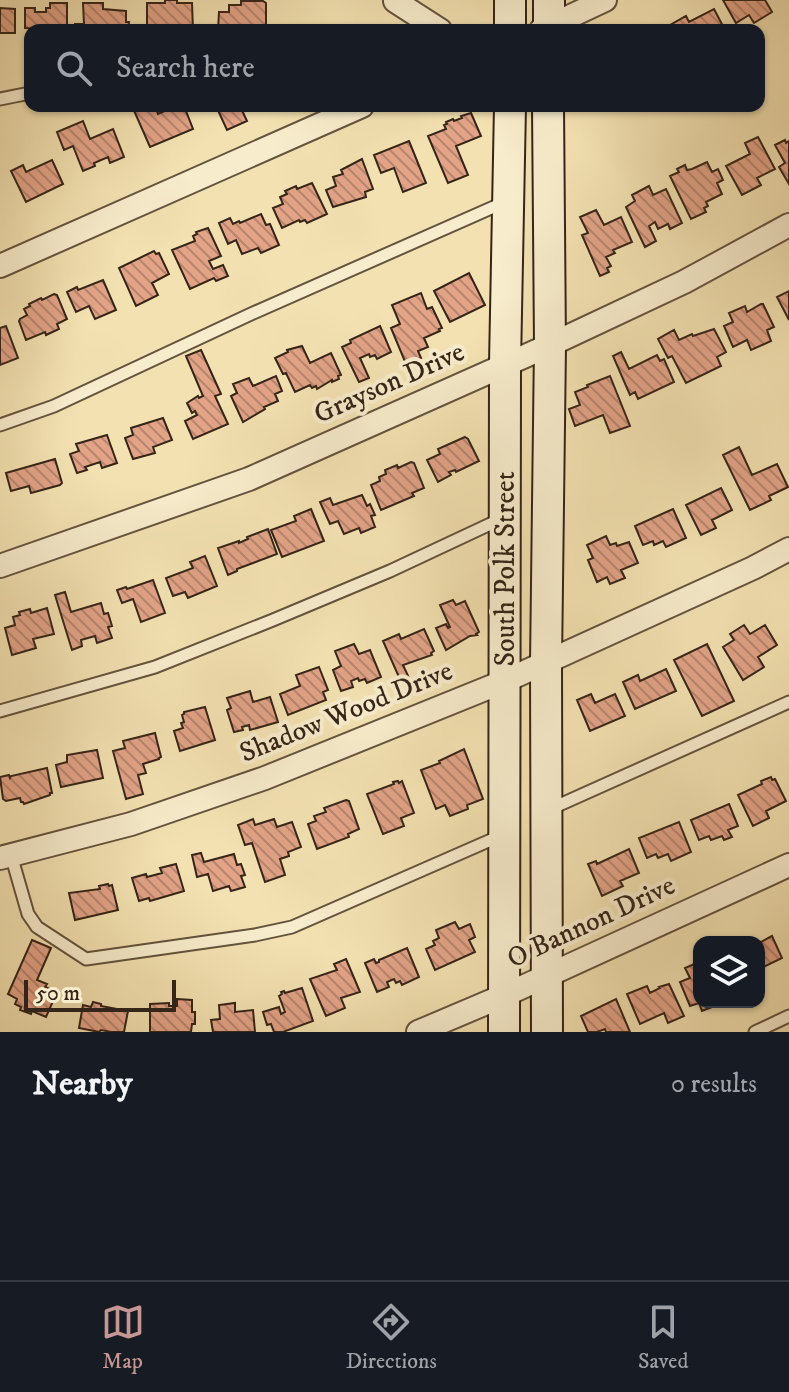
<!DOCTYPE html>
<style>
body{margin:0;font-family:"IM FELL DW Pica",serif;background:#20242c;color:#f1f3f6}
.controls{position:absolute;right:24px;bottom:24px;display:grid;overflow:hidden;border-radius:16px;box-shadow:0 2px 6px #0004}
.controls button{width:72px;height:72px;display:grid;place-items:center;padding:0;border:0;border-bottom:2px solid #363941;background:#171b24;color:#f1f3f6;font:40px sans-serif}
.scale{position:absolute;left:24px;bottom:20px;width:152px;box-sizing:border-box;padding-left:8px;border:4px solid #352418;border-top:0;font-size:22px;line-height:28px;white-space:nowrap;color:#352418;-webkit-text-stroke:6px #f7eccc;paint-order:stroke}
.list{margin:0;padding:0;list-style:none}
h2{display:flex;justify-content:space-between;align-items:center;height:104px;margin:0;padding:0 32px;font-size:34px}
h2 small{font-size:26px;font-weight:400;color:#9ea1a6}
.icon{flex:none;width:44px;height:44px;fill:none;stroke:currentColor;stroke-width:2;stroke-linecap:round;stroke-linejoin:round}
.map{position:relative;flex:none;width:789px;height:1032px;overflow:hidden}
.search{position:absolute;background:#171b24;box-shadow:0 2px 6px #0004;left:24px;right:24px;top:24px;height:88px;display:flex;align-items:center;gap:20px;box-sizing:border-box;padding:0 28px;border-radius:16px;color:#9ea1a6;font-size:30px}
.sheet{height:248px;background:#171b24}
nav{display:flex;justify-content:space-around;align-items:center;box-sizing:border-box;height:112px;border-top:2px solid #363941;background:#171b24;font-size:22px;color:#9ea1a6}
nav a{display:grid;justify-items:center;gap:4px}
nav .on{color:#c59692}
.map>svg:first-child{display:block}
.building{fill:url(#building-back-hatch);stroke:#352418;stroke-width:2}
.lines{fill:none;stroke-linecap:round;stroke-linejoin:round}
.lane-casing{stroke:#64533e;stroke-width:15}
.street-casing{stroke:#64533e;stroke-width:26}
.secondary-casing{stroke:#352418;stroke-width:34}
.lane{stroke:#f7eccc;stroke-width:11}
.street{stroke:#f7eccc;stroke-width:22}
.secondary{stroke:#f7eccc;stroke-width:30}
.labels{text-anchor:middle;dominant-baseline:central;stroke-width:8;stroke-linejoin:round;paint-order:stroke}
.street-label{font-size:28px;fill:#352418;stroke:#f7eccc}
</style>
<div class="map">
<svg width="789" height="1032" viewBox="0 0 789 1032">
<defs>
<pattern id="building-back-hatch" width="6" height="6" patternUnits="userSpaceOnUse" patternTransform="scale(2)"><rect width="6" height="6" fill="#e2a387"/><path d="M-1 5l2 2M0 0l6 6M5-1l2 2" fill="none" stroke="#b8856d"/></pattern>
</defs>
<rect width="100%" height="100%" fill="#f3e1b1"/>
<filter id="stains"><feTurbulence type="fractalNoise" baseFrequency=".0025" numOctaves="4"/><feColorMatrix values="0 0 0 0 .2 0 0 0 0 .09 0 0 0 0 .02 0 0 0 .5 -.17"/></filter>
<radialGradient id="worn" r=".72"><stop offset=".6" stop-color="#630" stop-opacity="0"/><stop offset="1" stop-color="#630" stop-opacity=".3"/></radialGradient>
<!-- building -->
<path class="building" d="M165,0H177V3H192L193,30H147V3H165Z
M723,0H765L772,12L754,23L749,15L736,23Z
M241,1H263L266,3V30H218L219,12H229V5H241Z
M50,3H67V30L25,28V8H35V12H46V8H50Z
M83,3H103V9L126,11V22H129L128,30H75V24H84Z
M0,8L15,9V33H0Z
M714,9L725,30H673L670,25L686,16L689,22Z
M132,106H155L158,114L176,106H184L193,129L150,147Z
M216,106H240L247,121L227,130Z
M471,113L481,136L456,146L468,175L448,183L428,136L446,129L444,125L447,124L446,122L453,119L454,121L462,118L461,116Z
M83,121L90,139L113,129L124,157L110,163L108,157L94,163L95,166L83,171L73,146L64,150L57,132Z
M758,137L775,169L757,178L761,185L742,195L726,166L750,154L745,143Z
M785,140L786,143L789,141V184L779,167L785,163L775,145Z
M409,141L426,183L403,192L394,168L381,173L374,155Z
M362,159L373,189L365,192L366,197L333,207L326,190L336,186L333,177L343,174L341,170Z
M52,160L63,184L26,202L11,171L23,165L26,172Z
M707,162L712,172L718,169L723,180L717,183L722,194L706,202L708,206L704,208L706,212L691,219L670,176L679,172L677,169L685,165L687,170L692,169Z
M312,183L327,214L307,223L305,220L300,222L299,220L282,228L273,208L283,204L280,197L287,194L285,191L296,186L297,189Z
M649,186L653,195L666,189L682,223L670,229L668,224L658,229L655,222L649,226L656,241L645,247L626,207L635,201L632,195Z
M596,210L604,225L621,217L632,242L613,250L615,253L606,257L611,266L607,268L609,272L600,276L582,235L588,233L580,217Z
M261,214L266,225L270,224L279,245L261,253L258,248L242,254L236,240L228,244L219,223L230,218L233,224L239,221L240,223Z
M208,228L221,256L209,261L213,269L223,265L228,276L216,281L214,278L190,289L172,250L195,241L193,236L197,234L196,232Z
M154,251L156,254L159,253L169,274L152,283L158,295L136,306L119,268Z
M469,273L485,305L450,322L434,291Z
M103,280L116,310L95,319L89,306L76,312L67,292L77,287L78,290Z
M789,291V320L777,297Z
M421,293L427,309L432,307L442,328L439,329L440,331L424,338L428,347L418,351L421,358L406,364L391,328L400,324L392,305Z
M54,294L57,295L67,319L57,324L59,329L46,335L45,332L26,340L19,321L20,319L27,315L24,309L30,306L29,304L41,298L42,300Z
M761,304H763L774,327L767,330L771,341L751,350L747,340L733,347L724,326L733,322L729,313L745,306L747,312Z
M6,326L18,358L0,365V328Z
M380,326L391,352L377,359L375,355L370,357L369,354L360,358L369,378L359,382L342,347L351,343L350,340Z
M714,329L726,352L717,357L721,366L686,383L672,356L668,358L658,339L674,330L679,340L692,334L693,336Z
M302,346L310,363L331,353L341,375L338,376L339,379L332,382V380L317,389L316,386L312,388L310,385L295,392L286,373L283,374L275,358L288,352L287,350Z
M201,350L221,394L215,396L228,424L193,439L185,421L197,415L195,411L192,413L187,403L198,396L199,398L203,396L186,356Z
M621,352L629,369L657,355L660,361L664,359L674,382L638,399L635,392L630,395L613,356Z
M276,376L282,391L275,394L278,401L264,407L265,409L243,422L231,396L237,393L233,384L249,378L253,386Z
M610,376L630,426L610,433L603,415L575,426L569,409L580,405L575,392L588,387L587,385Z
M163,418L172,440L153,447L155,453L133,459L125,438L133,435L131,428Z
M107,435L117,463L102,468L100,462L85,467L87,470L77,473L70,454L79,451L76,444Z
M465,437L468,439L479,461L456,472L455,470L449,472L451,475L438,482L427,460L440,454L438,449Z
M739,447L752,475L777,464L788,487L769,496L771,500L750,510L723,455Z
M55,459L62,483L60,485L31,493L29,486L11,491L6,473Z
M411,462L414,463L424,488L412,493L414,496L381,510L371,485L380,481L379,477L386,474L385,470L397,465L398,468Z
M721,488L732,510L712,520L716,528L701,535L686,505Z
M362,495L367,506L370,504L375,515L371,516L375,527L361,533L359,528L344,534L338,521L330,524L320,502L330,498L333,505Z
M311,509L324,541L282,557L271,530L296,521L294,516Z
M673,509L686,538L666,547L663,541L654,545L653,541L643,545L635,526Z
M268,529L277,554L237,569V571L228,575L218,548L239,541V543L248,539L247,537Z
M606,536L610,545L616,543L617,546L629,542L638,563L621,570L625,578L610,584L607,577L597,582L588,560L593,558L587,545Z
M205,556L217,586L188,598L185,592L173,596L166,578L193,568L190,562Z
M153,580L165,613L141,622L133,599L122,603L117,590L126,587L127,589Z
M65,592L71,612L101,603L104,614L108,613L112,626L108,627L112,638L97,643L95,636L81,640L82,646L72,650L55,595Z
M453,600L456,605L465,601L479,632L476,634L477,635L470,636L446,650L436,628L446,624L448,628L450,627L440,605Z
M47,608L54,634L33,639L36,648L12,655L5,628L15,625L13,617L20,615L19,612L30,609L31,613Z
M744,625L750,634L765,625L777,645L758,657L764,667L743,680L723,647L734,640L730,634Z
M424,629L434,651L431,653L432,655L403,665L410,680L402,684L383,641L399,634L401,639Z
M354,644L359,654L370,650L381,677L367,683L365,679L359,681L358,678L351,681L353,687L341,691L333,670L341,666L335,651Z
M707,644L734,701L702,716L674,660Z
M319,667L328,690L323,692L326,700L288,715L280,694L300,686L296,675Z
M666,669L676,691L635,709L623,682L638,675L640,681Z
M250,691L253,702L270,697L278,722L250,730L249,725L242,727L243,730L234,732L227,710L231,708L227,698Z
M591,694L595,703L615,694L625,716L590,731L577,700Z
M205,707L215,740L180,751L174,731L183,728L181,723L184,722L182,715L184,714V712Z
M155,733L161,757L159,758V759L143,764L146,773L138,775L143,794L126,799L113,751L125,748L123,741Z
M464,749L483,799L467,805L468,809L450,816L445,805L436,809L421,770L440,763L439,761Z
M97,750L103,778L61,787L56,765L67,762V755Z
M47,768L52,793H50V795L24,804L23,802H21L20,798L6,801L3,799L0,777L9,775L10,778L11,776Z
M771,777L772,780L775,779L786,801L766,811L769,818L753,826L738,795L762,784L761,781Z
M398,781L399,783L402,781L414,813L401,818L404,826L383,834L367,794L394,784L393,782Z
M346,800L349,801L359,829L348,834L349,837L317,849L308,824L316,821L314,816L326,812L324,808Z
M729,804L738,826L728,830L732,837L724,840L722,836L711,840L709,836L699,840L691,820Z
M253,819L255,825L274,819L277,827L292,822L301,847L288,852L289,856L280,859L285,875L265,882L252,843L245,845L238,825Z
M679,822L691,852L671,861L668,854L658,858L656,854L647,858L639,838Z
M629,849L639,873L620,881L623,886L602,896L588,864L596,861L597,864Z
M201,853L204,862L234,854L237,865L241,864L245,875L241,876L245,887L231,891L229,886L213,891L208,874L197,877L192,855Z
M176,864L184,891L150,901L149,898L139,901L132,878L146,874L147,877L162,873L160,868Z
M108,884L109,886L112,885L118,910L75,920L69,893L100,889L99,886Z
M455,922L459,929L470,924L475,937L469,940L475,952L435,970L426,949L435,945L433,941L439,938L436,930Z
M772,936L782,958L759,969V943Z
M32,940L51,948L37,980L47,984L45,987L57,992L46,1017L32,1011L31,1014L20,1010L21,1007L15,1004L17,999L8,994Z
M407,948L419,977L402,985L400,981L396,983L394,979L387,982L389,987L377,992L365,963L374,959L376,963L379,962V960Z
M346,959L360,992L341,998L345,1008L326,1016L310,979L337,970L334,964Z
M699,962V1002H725L702,1011L699,1003L690,1006L680,982L690,978L685,968Z
M669,984L684,1016L668,1023L664,1013L640,1024L627,994L647,986L650,993L660,988L659,987Z
M302,988L313,1021L283,1032H274L271,1024L267,1025L263,1012L279,1007L281,1014L285,1012L279,996L282,994L281,992L284,991L285,993Z
M177,999L192,1000V1012H195V1024H192L191,1032H150V1004L169,1003V1006H177Z
M616,999L630,1032H606L605,1029L597,1032H588L581,1016Z
M93,1002L101,1004V1006L128,1011L124,1032H111L101,1030L99,1032L79,1028L83,1005L91,1007Z
M235,1003V1012L253,1010L255,1032H213L211,1020L220,1019L219,1005Z"/>
<g class="lines">
<!-- lane casing -->
<g class="lane-casing">
<path id="lane" d="M0,99L30,93
M0,425L54,406L251,314L505,202
M0,711L155,667L273,620L390,571L501,519
M548,810L789,702
M11,855L28,914L37,927L86,959L255,935L292,927L500,836
M755,1032L789,1016"/>
</g>
<!-- street casing -->
<g class="street-casing">
<path id="street" d="M395,1L440,30
M541,30L605,0
M0,266L362,106
M0,566L249,479L550,345L684,282L789,225
M0,858L131,824L265,778L505,681L753,568L789,549
M418,1032L503,996L789,865"/>
</g>
<!-- secondary casing -->
<g class="secondary-casing">
<path id="secondary" d="M549,0V30
M510,30V0
M504,1032L505,364L510,106
M547,1032L546,663L550,345L548,106"/>
</g>
<!-- lane -->
<use href="#lane" class="lane"/>
<!-- street -->
<use href="#street" class="street"/>
<!-- secondary -->
<use href="#secondary" class="secondary"/>
</g>
<g class="labels">
<!-- street labels -->
<g class="street-label">
<text transform="translate(389 383) rotate(-24)">Grayson Drive</text>
<text transform="translate(505 569) rotate(-90)">South Polk Street</text>
<text transform="translate(346 712) rotate(-22)">Shadow Wood Drive</text>
<text transform="translate(591 922) rotate(-25)">O Bannon Drive</text>
</g>
</g>
<rect width="100%" height="100%" filter="url(#stains)"/>
<rect width="100%" height="100%" fill="url(#worn)"/>
</svg>
<div class="controls">
<button><svg class="icon" aria-label="layers" viewBox="0 0 24 24"><path d="M12 4l9 5-9 5-9-5zM3 14l9 5 9-5"/></svg></button>
</div>
<div class="scale">50 m</div>
<div class="search"><svg class="icon" aria-label="search" viewBox="0 0 24 24"><circle cx="10" cy="10" r="6"/><path d="M15 15l6 6"/></svg>Search here</div>
</div>
<section class="sheet">
<h2>Nearby<small>0 results</small></h2>
<ul class="list">
</ul>
</section>
<nav>
<a class="on"><svg class="icon" aria-label="map" viewBox="0 0 24 24"><path d="M3 6l6-2 6 2 6-2v14l-6 2-6-2-6 2zM9 4v14M15 6v14"/></svg>Map</a>
<a><svg class="icon" aria-label="directions" viewBox="0 0 24 24"><path d="M12 3l9 9-9 9-9-9zM9 14v-3h6M13 9l2 2-2 2"/></svg>Directions</a>
<a><svg class="icon" aria-label="saved" viewBox="0 0 24 24"><path d="M7 4h10v16l-5-4-5 4z"/></svg>Saved</a>
</nav>
